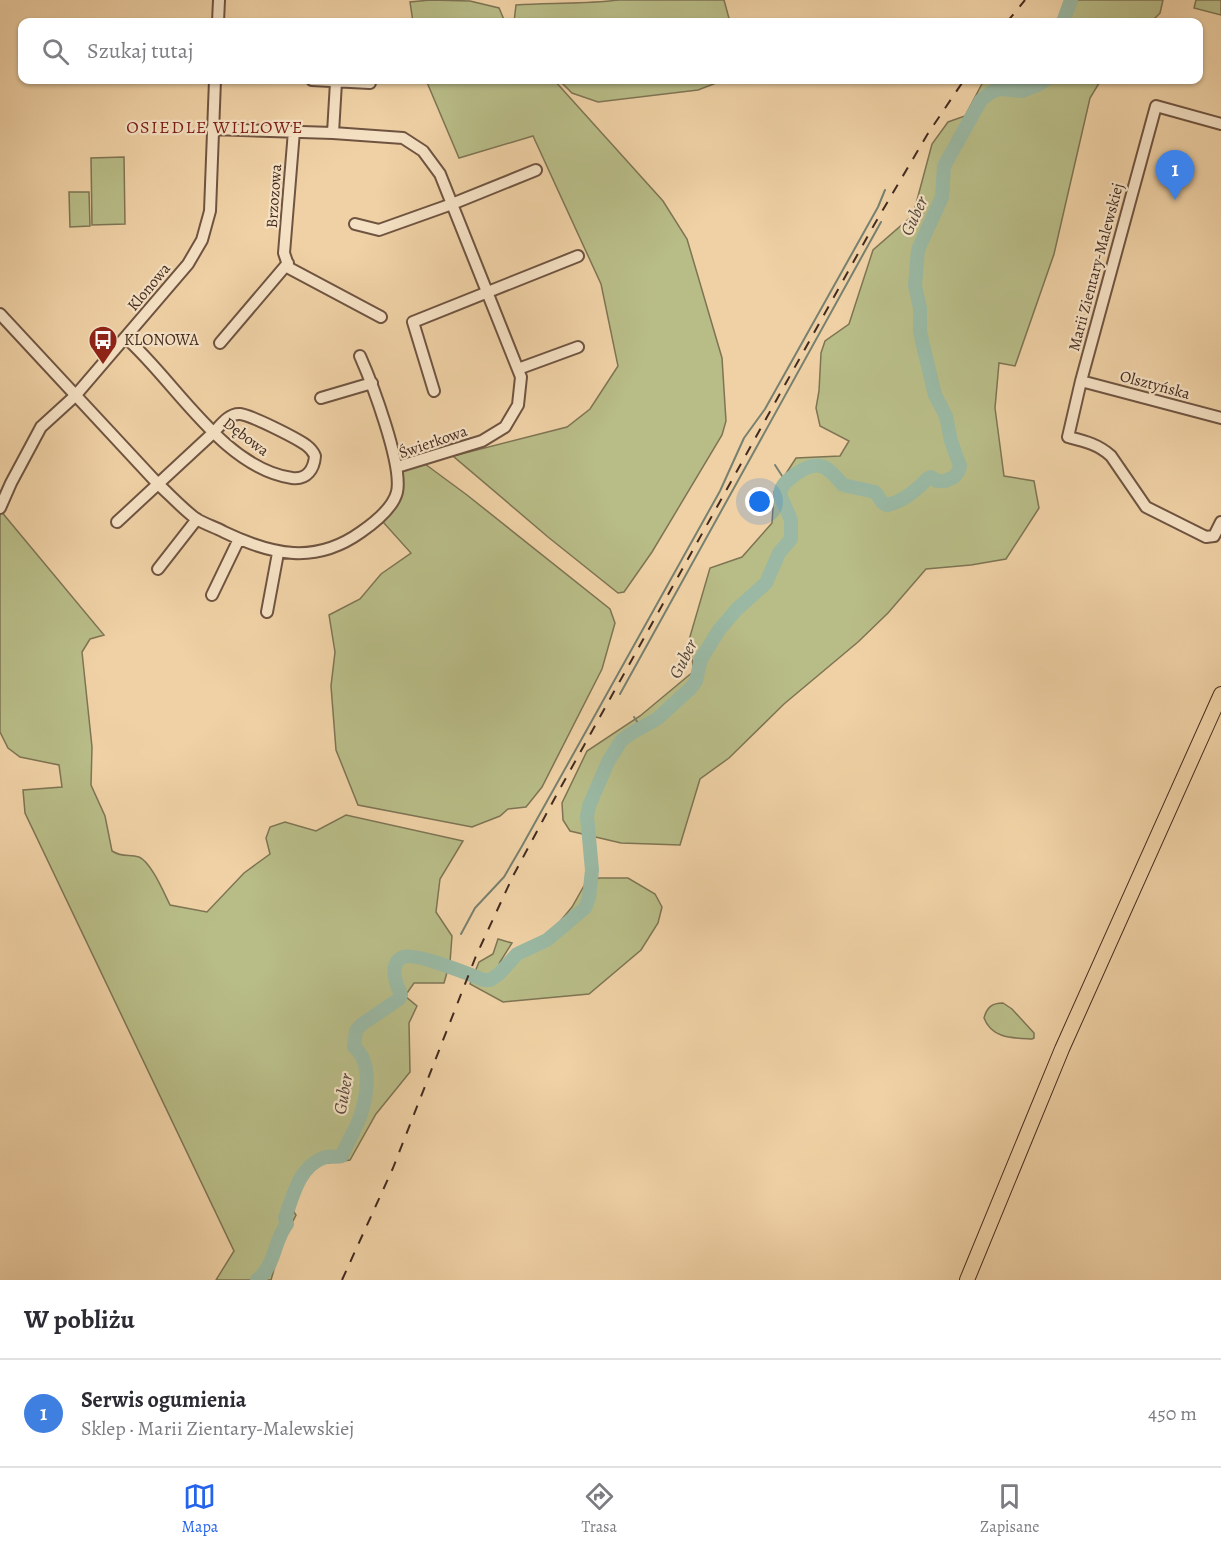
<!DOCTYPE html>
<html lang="pl">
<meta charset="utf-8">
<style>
body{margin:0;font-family:Alegreya,serif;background:#f2f2f3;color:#2b2b33}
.you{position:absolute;left:760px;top:502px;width:21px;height:21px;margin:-15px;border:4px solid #fff;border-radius:50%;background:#1a73e8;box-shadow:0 0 0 9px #1a73e833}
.badge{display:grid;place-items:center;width:39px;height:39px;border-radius:50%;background:#2563eb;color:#fff;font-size:20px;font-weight:700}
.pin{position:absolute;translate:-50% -50px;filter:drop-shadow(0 2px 3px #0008)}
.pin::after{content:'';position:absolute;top:32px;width:21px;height:18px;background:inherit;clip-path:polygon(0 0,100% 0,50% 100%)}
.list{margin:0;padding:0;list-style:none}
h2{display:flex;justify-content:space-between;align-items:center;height:78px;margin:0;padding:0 24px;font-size:26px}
h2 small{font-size:20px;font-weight:400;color:#7c7c81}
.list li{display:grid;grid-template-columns:39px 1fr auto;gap:18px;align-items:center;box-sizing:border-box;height:108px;padding:0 24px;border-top:2px solid #e1e1e2}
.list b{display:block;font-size:22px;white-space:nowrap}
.list p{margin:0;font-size:20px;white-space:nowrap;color:#7c7c81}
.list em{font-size:20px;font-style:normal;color:#7c7c81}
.icon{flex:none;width:33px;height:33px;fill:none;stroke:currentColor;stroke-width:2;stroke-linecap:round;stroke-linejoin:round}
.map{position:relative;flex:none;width:1221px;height:1280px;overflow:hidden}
.search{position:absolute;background:#fff;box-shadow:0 2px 4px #0004;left:18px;right:18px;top:18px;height:66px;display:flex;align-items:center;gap:15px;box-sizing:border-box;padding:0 21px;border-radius:12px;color:#7c7c81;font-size:22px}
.sheet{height:186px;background:#fff}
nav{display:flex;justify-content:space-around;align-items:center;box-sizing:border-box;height:84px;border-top:2px solid #e1e1e2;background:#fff;font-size:16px;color:#7c7c81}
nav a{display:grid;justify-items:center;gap:3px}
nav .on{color:#2563eb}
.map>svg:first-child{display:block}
.green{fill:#b8bc87;stroke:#7e7454;stroke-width:1.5}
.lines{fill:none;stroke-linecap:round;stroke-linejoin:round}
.stream{stroke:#78806f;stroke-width:2}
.river{stroke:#9ab8a3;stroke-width:14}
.minor-casing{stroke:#6f5441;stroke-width:14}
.major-casing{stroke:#442b20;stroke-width:16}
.minor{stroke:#f5e1c4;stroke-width:10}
.major{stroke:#efd1a5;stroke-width:14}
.rail{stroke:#442b20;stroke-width:2;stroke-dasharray:10 10;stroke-linecap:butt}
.labels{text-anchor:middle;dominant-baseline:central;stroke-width:4.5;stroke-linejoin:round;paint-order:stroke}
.street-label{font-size:16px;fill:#442b20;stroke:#f5e1c4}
.poi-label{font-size:16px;fill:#442b20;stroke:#f5e1c4;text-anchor:start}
.neighbourhood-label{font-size:18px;letter-spacing:1.5px;fill:#7a1f14;stroke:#f5e1c4}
.water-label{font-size:18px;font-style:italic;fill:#55473a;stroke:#f5e1c4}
</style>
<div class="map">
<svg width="1221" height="1280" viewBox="0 0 1221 1280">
<rect width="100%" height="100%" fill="#efd1a5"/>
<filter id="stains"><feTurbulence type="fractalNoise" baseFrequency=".00333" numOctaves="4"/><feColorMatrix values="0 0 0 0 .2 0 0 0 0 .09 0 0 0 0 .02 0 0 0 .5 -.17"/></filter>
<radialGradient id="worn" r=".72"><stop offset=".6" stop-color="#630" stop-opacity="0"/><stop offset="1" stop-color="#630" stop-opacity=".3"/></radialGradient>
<!-- green -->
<path class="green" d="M430,0L470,1L499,8L505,22H413L410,2Z
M619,0H724L730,22H514L516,5C550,3 585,4 619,0Z
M1069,0H1163L1160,13L1151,22H1057L1069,4Z
M1196,0H1221V15L1194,8Z
M426,80H554L663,201L687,239L722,358L726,421L722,435L652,552L624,592L618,593L548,537L453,456L567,427L590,409L618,366L601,284L533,136L459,158Z
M559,80H724L698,90L598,102L572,93Z
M984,80H1101L1090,98L1054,254L1015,366L999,363L995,408L1004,476L1034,481L1039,508L1006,559L971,565L926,569L888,613L858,642L784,704L729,758L700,779L680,845L621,843L570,831L563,820L562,803L587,751L640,716L694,671L689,640L710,568L742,557L772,523L774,492L796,458L840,456L849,441L820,426L816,408L819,391L821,353L825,341L849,324L873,250L913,215L932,144L948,122L965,116Z
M124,157L125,224L92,225L91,158Z
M69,192H89L90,226L70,227Z
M425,464L467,495L610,609L615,623L602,669L542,787L526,807L508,809L500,816L472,827L358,805L336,750L331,686L335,652L329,615L360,599L381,574L411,553L383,522L401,493V470Z
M0,510L104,635L90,639L82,652L92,747L91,785L105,816L112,851C123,858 129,854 139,857C151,862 164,893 170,905L207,912L244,873L270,854L266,838L270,827L285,822L316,831L346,815L463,841L440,879L436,912L452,936L450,962L444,983H414L405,996L417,1006L409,1023L410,1072L376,1114L350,1160L320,1164L307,1175L292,1209L296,1215L281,1245L271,1280H216L234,1251L25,813L23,790L62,787L59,765L20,757L8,748L0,732Z
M599,878H628L655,894L662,907L658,923L641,950L589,994L503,1002L470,984L479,962L493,954L498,939L512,943L500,962L543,942L572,907L585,884Z
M1003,1003L1012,1009L1034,1033V1038L1032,1039C1013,1038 992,1039 984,1018C987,1007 992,1003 1003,1003Z"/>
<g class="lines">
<!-- stream -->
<path class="stream" d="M968,115L971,117
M775,465L786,482
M620,694L881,222
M634,717L642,729
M461,934L475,908L504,877L522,846L720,491L744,438L765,409L878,207L885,190"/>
<!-- river -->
<path class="river" d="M1063,22L1071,0
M257,1280C276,1265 273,1242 287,1224L285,1218C293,1196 299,1167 323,1158C330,1155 335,1158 342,1156C347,1142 355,1131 360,1117C367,1097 373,1062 354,1047L356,1031L361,1025L399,999L401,995C396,984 388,964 403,957C415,952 471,975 484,980H490L499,974L517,954L547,940L585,908L589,898L592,870L587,816L589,806L608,762L621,741L630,734L657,719L691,688L696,681L701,659L719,630L737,609L766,583L779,553L791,539V520L780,495C781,484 788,480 796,474C819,458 827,466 843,485L875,492L883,503L887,505C899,503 910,495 919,487C924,483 925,479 931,477L937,481H945L954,477L958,472L960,466L951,441L946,416L935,395L923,345L920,331V308L915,286L918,250L942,197L944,166L981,100L993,91L1001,89L1022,91L1038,85L1045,80"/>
<!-- minor casing -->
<g class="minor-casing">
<path id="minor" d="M218,22L219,0
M312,80L370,83
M1221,124L1156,106L1081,381L1068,437C1084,441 1098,444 1111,456L1146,507L1206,537L1214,536L1221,522
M212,129L333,133L403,138L423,151L440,174L521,377L518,405L505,427L482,441L397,467
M294,131L284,253L289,268L381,317
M333,133L336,82
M355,224L379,230L452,204L536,170
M0,314L158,484C170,495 182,508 195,518C204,524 215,527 224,532C272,555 315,565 361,532C374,523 393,508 397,492C403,465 372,383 360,356
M220,343L288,263
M518,369L578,347
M1081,381L1221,418
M434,391L413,322L578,256
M321,398L372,383
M0,508L11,483L41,427L75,396L188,264L202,240L210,211L215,80
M117,522L213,433C220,426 229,413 240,414C251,415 296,438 306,445C310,448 313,451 315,456C314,469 307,480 292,478C223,468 175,381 126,338
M158,569L197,519
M212,595L239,539
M267,612L278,553"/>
</g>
<!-- major casing -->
<g class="major-casing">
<path id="major" d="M967,1280L1062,1049L1221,694"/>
</g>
<!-- minor -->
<use href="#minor" class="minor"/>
<!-- major -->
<use href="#major" class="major"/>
<!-- rail -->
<path class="rail" d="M1007,22L1025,0
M342,1280L393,1168L476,956L513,876L557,794L874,225L927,135L964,80"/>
</g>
<!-- icons -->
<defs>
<g id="bus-pin" transform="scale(1.5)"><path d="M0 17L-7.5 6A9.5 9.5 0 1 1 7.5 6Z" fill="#8f2418" stroke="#f5e1c4"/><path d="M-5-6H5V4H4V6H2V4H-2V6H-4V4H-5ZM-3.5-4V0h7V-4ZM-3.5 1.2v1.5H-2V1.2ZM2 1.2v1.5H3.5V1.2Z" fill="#fff"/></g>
</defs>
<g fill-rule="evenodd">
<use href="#bus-pin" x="103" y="340"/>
</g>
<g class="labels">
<!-- street labels -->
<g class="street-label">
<text transform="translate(274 196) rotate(-86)">Brzozowa</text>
<text transform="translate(1096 267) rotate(-75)">Marii Zientary-Malewskiej</text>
<text transform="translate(149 287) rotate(-50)">Klonowa</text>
<text transform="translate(1155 385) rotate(15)">Olsztyńska</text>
<text transform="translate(246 437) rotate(37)">Dębowa</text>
<text transform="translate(433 442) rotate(-19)">Świerkowa</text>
</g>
<!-- poi labels -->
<g class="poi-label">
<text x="124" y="340">KLONOWA</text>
</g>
<!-- neighbourhood labels -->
<g class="neighbourhood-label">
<text x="215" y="127">OSIEDLE WILLOWE</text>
</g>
<!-- water labels -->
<g class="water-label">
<text transform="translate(914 216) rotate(-65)">Guber</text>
<text transform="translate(683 659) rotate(-63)">Guber</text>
<text transform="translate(343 1094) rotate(-80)">Guber</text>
</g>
</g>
<rect width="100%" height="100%" filter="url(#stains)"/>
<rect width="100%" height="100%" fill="url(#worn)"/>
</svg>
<div class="you"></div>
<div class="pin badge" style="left:1175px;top:200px;background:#3f7fe0">1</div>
<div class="search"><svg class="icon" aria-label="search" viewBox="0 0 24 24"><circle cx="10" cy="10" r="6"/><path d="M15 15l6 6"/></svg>Szukaj tutaj</div>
</div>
<section class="sheet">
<h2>W pobliżu<small></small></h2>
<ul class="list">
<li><span class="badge" style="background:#3f7fe0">1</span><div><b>Serwis ogumienia</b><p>Sklep · Marii Zientary-Malewskiej</p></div><em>450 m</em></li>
</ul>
</section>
<nav>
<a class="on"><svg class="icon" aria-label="map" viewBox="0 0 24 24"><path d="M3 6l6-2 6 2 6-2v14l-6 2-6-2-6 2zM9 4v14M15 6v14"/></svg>Mapa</a>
<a><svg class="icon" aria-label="directions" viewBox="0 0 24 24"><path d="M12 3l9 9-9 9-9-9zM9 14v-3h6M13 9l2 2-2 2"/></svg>Trasa</a>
<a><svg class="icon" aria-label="saved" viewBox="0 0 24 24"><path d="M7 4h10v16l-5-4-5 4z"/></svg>Zapisane</a>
</nav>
